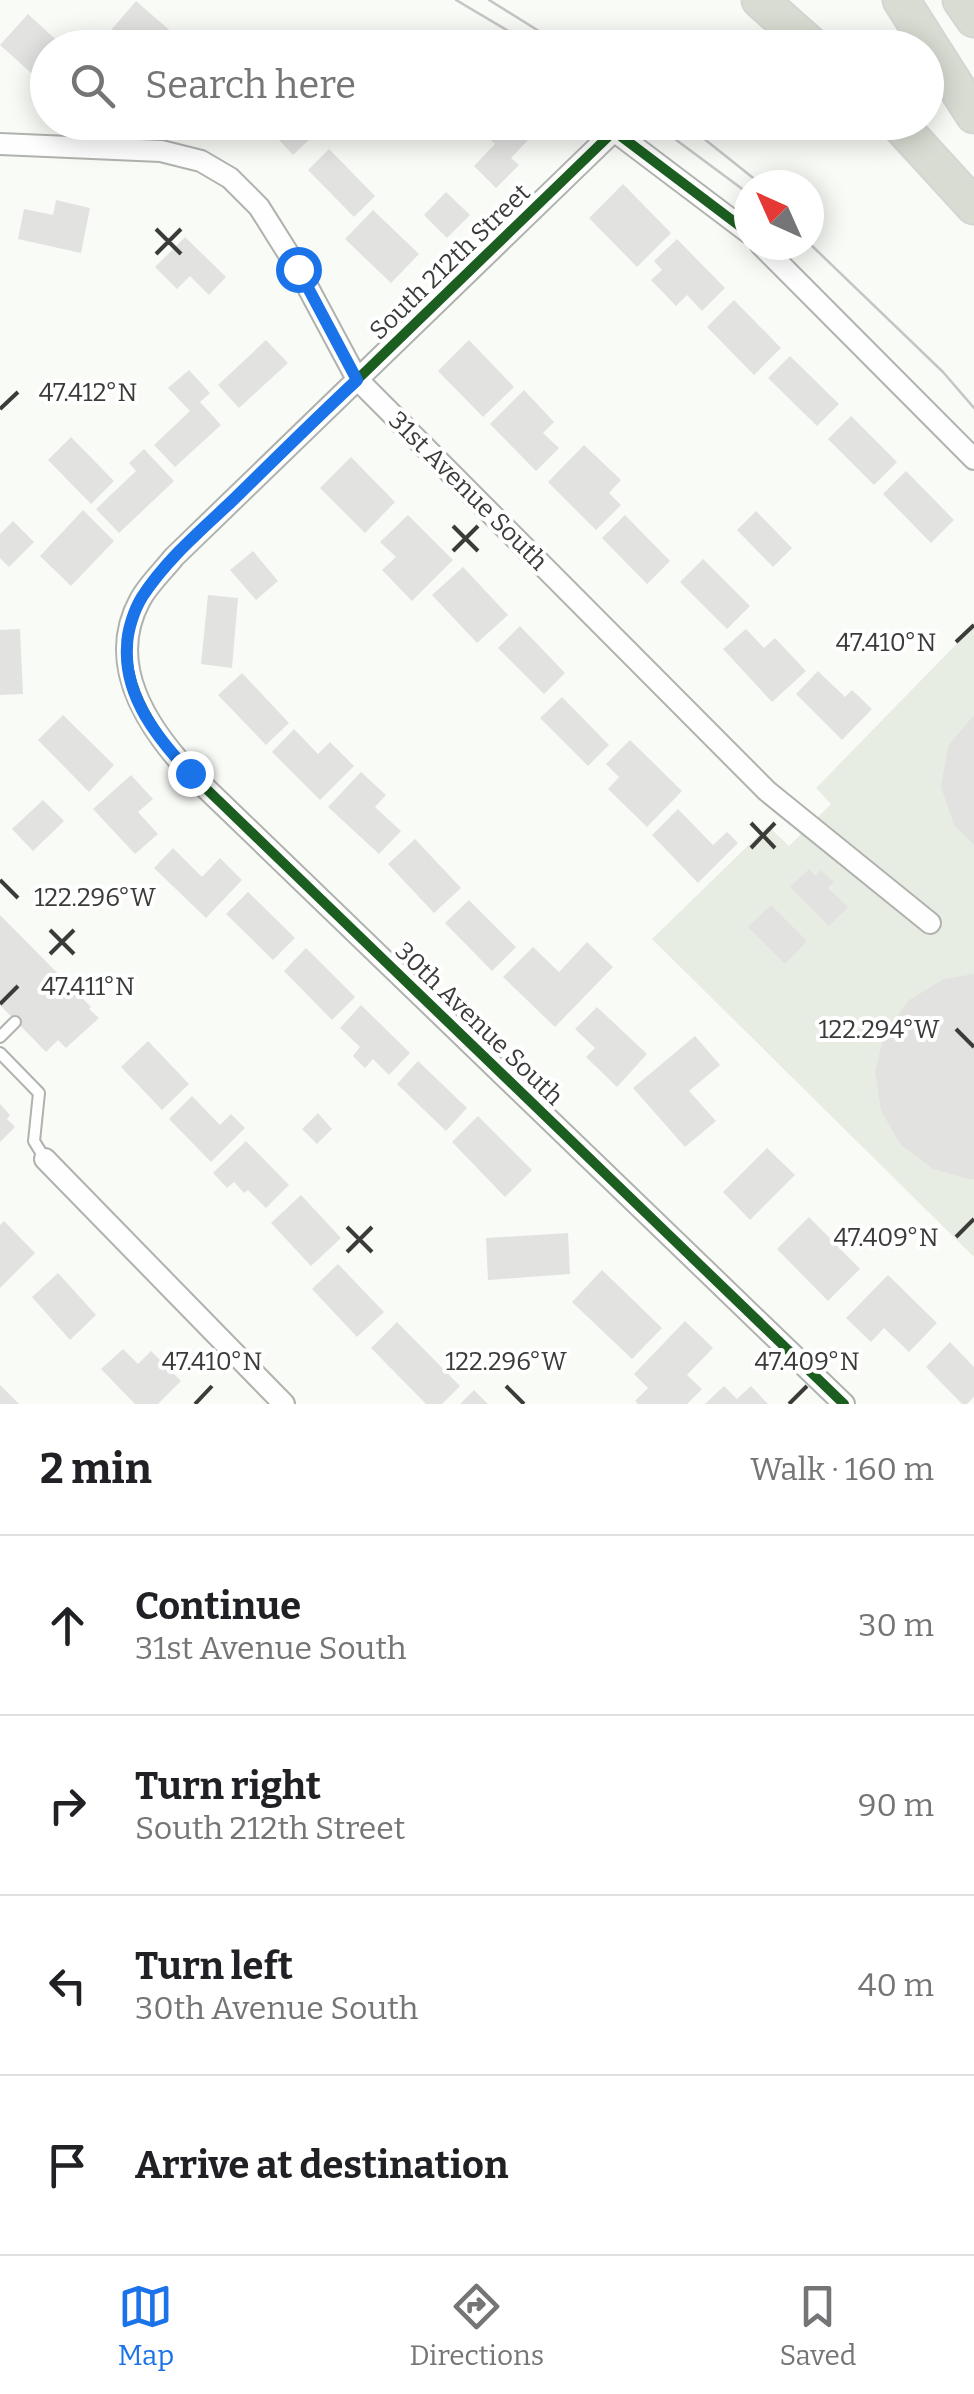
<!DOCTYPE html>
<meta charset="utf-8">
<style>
body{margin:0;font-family:Bitter,serif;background:#f6f6f6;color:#202124}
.compass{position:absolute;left:734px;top:170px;width:90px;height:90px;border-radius:50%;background:#fff;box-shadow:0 5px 25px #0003;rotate:315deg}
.stop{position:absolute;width:30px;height:30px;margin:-22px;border:8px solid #1a73e8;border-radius:50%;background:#fff}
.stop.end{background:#1a73e8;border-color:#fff;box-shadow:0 2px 10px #0008}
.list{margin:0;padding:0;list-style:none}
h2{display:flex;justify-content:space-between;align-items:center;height:130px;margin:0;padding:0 40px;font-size:42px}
h2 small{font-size:32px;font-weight:400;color:#757577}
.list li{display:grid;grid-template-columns:65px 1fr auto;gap:30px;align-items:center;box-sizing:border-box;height:180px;padding:0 40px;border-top:2px solid #e0e0e0}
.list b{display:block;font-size:38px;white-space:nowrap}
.list p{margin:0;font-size:32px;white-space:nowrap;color:#757577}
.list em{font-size:32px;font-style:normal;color:#757577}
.icon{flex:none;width:55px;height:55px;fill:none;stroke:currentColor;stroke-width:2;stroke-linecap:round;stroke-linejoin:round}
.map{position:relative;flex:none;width:974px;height:1404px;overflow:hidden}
.search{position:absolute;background:#fff;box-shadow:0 5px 25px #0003;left:30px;right:30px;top:30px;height:110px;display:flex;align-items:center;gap:25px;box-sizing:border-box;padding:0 35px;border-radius:55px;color:#757577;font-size:38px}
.sheet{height:850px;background:#fff}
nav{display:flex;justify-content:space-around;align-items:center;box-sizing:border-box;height:140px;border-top:2px solid #e0e0e0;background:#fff;font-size:28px;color:#757577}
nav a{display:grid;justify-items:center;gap:5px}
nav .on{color:#1a73e8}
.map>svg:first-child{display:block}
.built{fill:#e8ede3}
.building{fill:#e2e3e1}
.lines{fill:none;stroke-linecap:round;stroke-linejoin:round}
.service-casing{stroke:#b0b2ae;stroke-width:14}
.minor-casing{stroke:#b0b2ae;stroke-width:24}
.motorway-casing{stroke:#d5d6d4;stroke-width:39}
.service{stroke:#fefefe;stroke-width:10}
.minor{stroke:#fefefe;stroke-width:20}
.motorway{stroke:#d8dcd2;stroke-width:35}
.tram{stroke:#c5c5c5;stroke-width:2.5}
.cycleway-casing{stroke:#fff;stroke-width:16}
.cycleway{stroke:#1b5e20;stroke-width:10}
.route{stroke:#1a73e8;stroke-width:12}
.ticks{fill:none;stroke:#3b3c39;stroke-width:4}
.labels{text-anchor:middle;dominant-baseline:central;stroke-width:8;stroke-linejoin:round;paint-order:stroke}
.street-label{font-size:25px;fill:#3b3c39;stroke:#fff}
.ticks-label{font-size:25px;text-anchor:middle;fill:#3b3c39;stroke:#fff;stroke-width:8;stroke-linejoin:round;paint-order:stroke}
</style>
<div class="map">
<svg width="974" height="1404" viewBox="0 0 974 1404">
<rect width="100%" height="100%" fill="#f9fbf7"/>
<!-- built -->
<path class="built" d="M974,626V1255L973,1256L652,939L768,826L789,846L831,804L816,788Z"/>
<!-- building -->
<path class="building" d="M136,1L182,41L176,48H120L106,36Z
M28,14L65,48H48V71L39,80L0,45Z
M219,31L236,48H203Z
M262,122H308L317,132L293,155Z
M495,122H545L511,158L519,165L496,188L474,166L495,144L484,134Z
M329,149L375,196L354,217L308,170Z
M623,184L671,233L637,267L589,218Z
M446,192L470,215L447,238L424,215Z
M56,200L90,208L81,253L18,239L24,209L53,215Z
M373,210L419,254L391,283L345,239Z
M185,237L226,277L209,295L190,276L177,289L155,267Z
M677,239L725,288L702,311L687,295L676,306L651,280L662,270L654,261Z
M734,300L781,348L754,375L707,327Z
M266,340L288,363L239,408L218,385Z
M469,340L514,387L483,417L438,371Z
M790,356L839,404L817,426L768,378Z
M189,370L210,393L200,402L221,425L175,467L154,445L190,411L168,388Z
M524,390L554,422L543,433L559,448L536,471L490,424Z
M851,416L897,462L874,485L828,439Z
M71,437L114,481L91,504L48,460Z
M584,445L621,480L609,493L621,505L596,530L548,482Z
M144,449L174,481L119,533L96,509L136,471L129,463Z
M351,457L395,502L365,533L320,488Z
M906,471L954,520L931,543L883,494Z
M83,510L114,541L71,586L40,556Z
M756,511L792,548L773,567L737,530Z
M408,515L453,560L412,601L382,570L396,557L380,542Z
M625,515L670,561L647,584L602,538Z
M13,521L34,542L9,567L0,558V534Z
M253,551L278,581L256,600L230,570Z
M703,559L750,606L727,629L680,582Z
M463,567L508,615L477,643L432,595Z
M208,595L238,598L232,668L201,664Z
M520,626L565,673L544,694L498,648Z
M20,629L23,694L0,695V630Z
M746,629L764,648L775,638L806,671L772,702L723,649Z
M818,671L845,697L852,690L872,709L842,740L796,694Z
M242,673L289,723L266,745L218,695Z
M562,697L609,745L588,766L540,718Z
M63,715L114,765L89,792L38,740Z
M974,715V845L954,825L941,787L948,746Z
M294,729L318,754L330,742L354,766L320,800L272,752Z
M630,740L682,791L647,827L608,789L619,777L606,764Z
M361,772L386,795L375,807L401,831L379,854L328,807Z
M131,775L153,799L138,812L158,834L135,854L93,809Z
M43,800L64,821L33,851L12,829Z
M678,809L713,845L727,832L738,843L698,883L652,835Z
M415,839L461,888L434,913L388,864Z
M173,848L202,877L220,858L242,880L206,918L154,868Z
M809,869L816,876L821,870L834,882L828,888L848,907L829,926L790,887Z
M248,892L295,938L273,960L226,914Z
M469,900L516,947L492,971L445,923Z
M771,905L807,941L785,964L748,927Z
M0,915L91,1007L89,1009L99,1018L66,1048L58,1040L46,1052L0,1005Z
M587,942L613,967L555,1027L503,977L533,947L559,972Z
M306,948L355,997L332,1020L284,971Z
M974,974V1179L972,1180L933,1169L901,1145L881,1111L875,1071L885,1032L909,1000L944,979Z
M361,1005L410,1053L389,1075L373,1059L365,1068L353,1056L360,1047L340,1028Z
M597,1007L647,1054L617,1087L586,1057L595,1048L575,1029Z
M695,1036L720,1065L689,1091L716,1121L685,1147L633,1088Z
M148,1041L189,1084L162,1110L121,1067Z
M418,1061L467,1108L446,1131L397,1084Z
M192,1096L220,1125L231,1114L245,1128L211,1162L169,1119Z
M0,1104L10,1115L7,1119L15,1127L0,1142Z
M318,1113L332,1129L317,1144L302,1129Z
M478,1116L532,1170L505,1197L452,1142Z
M246,1141L289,1185L266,1208L248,1190L244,1193L234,1182L227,1188L213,1173Z
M767,1148L795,1175L750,1220L723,1192Z
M301,1195L341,1238L311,1266L271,1223Z
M809,1217L860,1269L828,1301L777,1249Z
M4,1221L35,1253L0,1288V1225Z
M568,1233L570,1274L488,1280L486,1238Z
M338,1264L384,1312L357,1337L312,1289Z
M602,1270L662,1328L632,1359L572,1302Z
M58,1273L96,1315L70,1340L32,1297Z
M888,1275L937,1323L909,1352L884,1328L871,1342L846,1318Z
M685,1321L713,1348L687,1375L702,1389L687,1404H638L635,1401L648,1388L634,1374Z
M397,1322L460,1386L442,1404H426L371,1348Z
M950,1342L974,1367V1397L967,1404H962L926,1367Z
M123,1349L138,1364L151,1351L181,1381L158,1404H135L101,1369Z
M0,1385L19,1404H0Z
M724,1386L737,1399L751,1386L768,1404H705Z
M474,1390L488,1404H460Z"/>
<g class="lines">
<!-- service casing -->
<g class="service-casing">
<path id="service" d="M0,1037L15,1022
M0,1053L39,1093L34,1141L45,1159"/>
</g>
<!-- minor casing -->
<g class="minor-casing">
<path id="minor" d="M0,144L161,151L201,161L230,178L259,207L298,269L357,379L767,791L930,923
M749,233L614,131L174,557C163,571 148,585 140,600C105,664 147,727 190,773L844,1404
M761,245L974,459
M45,1159L284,1404"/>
</g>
<!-- motorway casing -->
<g class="motorway-casing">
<path id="motorway" d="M760,0L814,48
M901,0L974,115
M961,0L974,19
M897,122L974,206"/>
</g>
<!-- service -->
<use href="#service" class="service"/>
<!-- minor -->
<use href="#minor" class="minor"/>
<!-- motorway -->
<use href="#motorway" class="motorway"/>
<!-- tram -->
<path class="tram" d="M456,0L537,48
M489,0L566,48
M652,122L749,194
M683,122L762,185
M809,243L943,372L974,408"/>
<!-- cycleway casing -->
<g class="cycleway-casing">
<path id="cycleway" d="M749,233L614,131L174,557C163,571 148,585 140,600C105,664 147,727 190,773L844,1404"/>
</g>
<!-- cycleway -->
<use href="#cycleway" class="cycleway"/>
</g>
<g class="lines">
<!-- route -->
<path class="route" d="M190,773C158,739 124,697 127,647C127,631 134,610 142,597C166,560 200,531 231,502C273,461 314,420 357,380L298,269"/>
</g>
<!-- ticks -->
<path class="ticks" d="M156,229L181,254M156,254L181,229M0,409L18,392M453,526L478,551M453,551L478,526M956,642L974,625M751,823L775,848M751,848L775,823M0,880L18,898M50,930L74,954M50,954L74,930M0,1004L18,986M956,1029L974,1047M347,1227L372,1252M956,1237L974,1219M347,1252L372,1227M506,1386L524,1404M195,1404L212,1386M789,1404L807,1386"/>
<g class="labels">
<!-- street labels -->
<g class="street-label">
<text transform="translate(450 262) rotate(-44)">South 212th Street</text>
<text transform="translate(468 491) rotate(45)">31st Avenue South</text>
<text transform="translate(479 1024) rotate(44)">30th Avenue South</text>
</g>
</g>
<g class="ticks-label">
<text x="88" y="401">47.412°N</text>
<text x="886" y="651">47.410°N</text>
<text x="95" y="906">122.296°W</text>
<text x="88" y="995">47.411°N</text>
<text x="879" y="1038">122.294°W</text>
<text x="886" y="1246">47.409°N</text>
<text x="212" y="1370">47.410°N</text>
<text x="506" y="1370">122.296°W</text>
<text x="807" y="1370">47.409°N</text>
</g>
</svg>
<svg class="compass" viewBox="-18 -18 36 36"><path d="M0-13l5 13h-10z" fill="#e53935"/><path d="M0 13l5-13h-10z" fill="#757577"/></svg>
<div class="stop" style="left:298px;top:269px"></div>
<div class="stop end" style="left:190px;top:773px"></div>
<div class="search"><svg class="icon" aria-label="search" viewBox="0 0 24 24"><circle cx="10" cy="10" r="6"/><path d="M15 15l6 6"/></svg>Search here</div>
</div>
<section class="sheet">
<h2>2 min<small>Walk · 160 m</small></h2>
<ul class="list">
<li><svg class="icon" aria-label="ahead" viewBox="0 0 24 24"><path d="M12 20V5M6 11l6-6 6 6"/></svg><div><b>Continue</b><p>31st Avenue South</p></div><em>30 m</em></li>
<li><svg class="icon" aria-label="right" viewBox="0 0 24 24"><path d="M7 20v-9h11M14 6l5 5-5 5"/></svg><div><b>Turn right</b><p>South 212th Street</p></div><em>90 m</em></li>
<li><svg class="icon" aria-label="left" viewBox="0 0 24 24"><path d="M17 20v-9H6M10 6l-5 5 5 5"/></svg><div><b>Turn left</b><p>30th Avenue South</p></div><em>40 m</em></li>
<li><svg class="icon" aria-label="arrive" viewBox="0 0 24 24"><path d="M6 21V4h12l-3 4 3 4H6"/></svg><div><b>Arrive at destination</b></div></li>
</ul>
</section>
<nav>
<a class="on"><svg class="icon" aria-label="map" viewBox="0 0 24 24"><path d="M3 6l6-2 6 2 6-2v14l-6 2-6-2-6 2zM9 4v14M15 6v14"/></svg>Map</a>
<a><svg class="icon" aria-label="directions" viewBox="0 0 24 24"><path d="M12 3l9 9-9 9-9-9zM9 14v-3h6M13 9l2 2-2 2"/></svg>Directions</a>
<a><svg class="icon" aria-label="saved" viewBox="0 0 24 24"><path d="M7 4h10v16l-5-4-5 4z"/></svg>Saved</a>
</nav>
